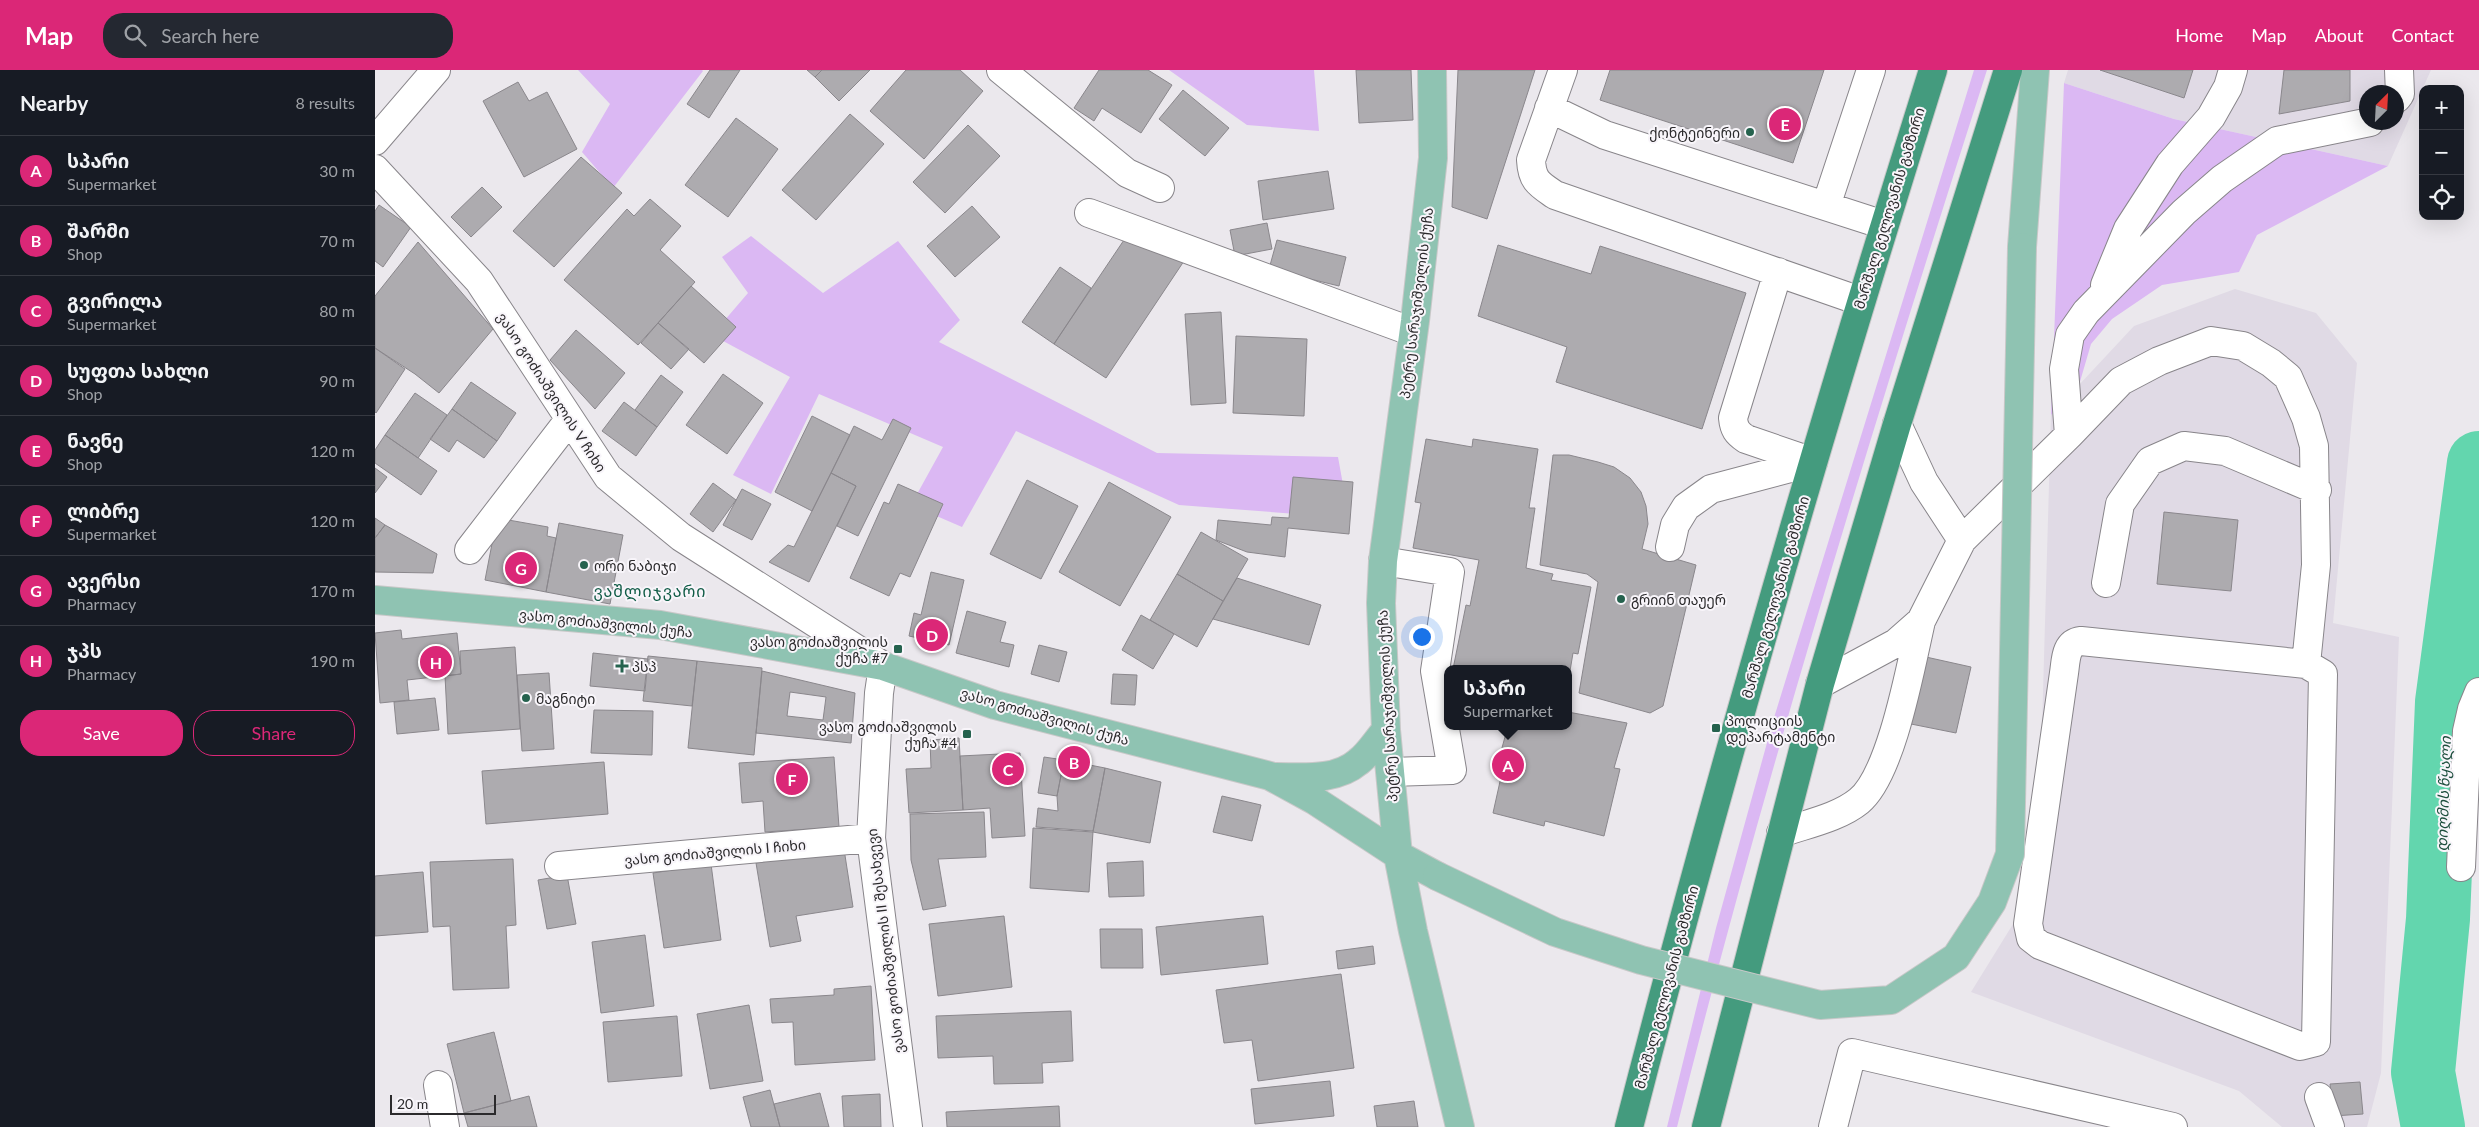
<!DOCTYPE html>
<meta charset="utf-8">
<style>
body{margin:0;font-family:Lato,"Noto Sans Georgian",sans-serif;background:#242831;color:#f1f3f6}
.controls{position:absolute;right:15px;top:15px;display:grid;overflow:hidden;border-radius:10px;box-shadow:0 5px 20px #0002}
.controls button{width:45px;height:45px;display:grid;place-items:center;padding:0;border:0;border-bottom:1px solid #363941;background:#171b24;color:#f1f3f6;font:25px sans-serif}
.compass{position:absolute;left:1984px;top:15px;width:45px;height:45px;border-radius:50%;background:#171b24;box-shadow:0 5px 20px #0002;rotate:24deg}
.scale{position:absolute;left:15px;bottom:12px;width:106px;box-sizing:border-box;padding-left:5px;border:2px solid #2b2a2c;border-top:0;font-size:14px;line-height:18px;white-space:nowrap;color:#2b2a2c;-webkit-text-stroke:4px #f8f5fa;paint-order:stroke}
.you{position:absolute;left:1046px;top:566px;width:18px;height:18px;margin:-12px;border:4px solid #fff;border-radius:50%;background:#1a73e8;box-shadow:0 0 0 8px #1a73e833}
.badge{display:grid;place-items:center;width:32px;height:32px;border-radius:50%;background:#db2777;color:#fff;font-size:16px;font-weight:700}
.pin{position:absolute;translate:-50% -50%;border:2px solid #fff;box-shadow:0 1px 5px #0006}
.popup{position:absolute;left:1069px;top:595px;width:128px;height:65px;box-sizing:border-box;display:grid;place-content:center;border-radius:10px;background:#171b24;filter:drop-shadow(0 1px 4px #0005);font-size:16px;white-space:nowrap;color:#9ea1a6}
.popup b{font-size:19px;color:#f1f3f6}
.popup::after{content:'';position:absolute;left:50%;top:100%;margin-left:-10px;border:10px solid transparent;border-top-color:#171b24}
.list{margin:0;padding:0;list-style:none}
h2{display:flex;justify-content:space-between;align-items:center;height:65px;margin:0;padding:0 20px;font-size:21px}
h2 small{font-size:16px;font-weight:400;color:#9ea1a6}
.list li{display:grid;grid-template-columns:32px 1fr auto;gap:15px;align-items:center;box-sizing:border-box;height:70px;padding:0 20px;border-top:1px solid #363941}
.list b{display:block;font-size:19px;white-space:nowrap}
.list p{margin:0;font-size:16px;white-space:nowrap;color:#9ea1a6}
.list em{font-size:16px;font-style:normal;color:#9ea1a6}
.actions{display:flex;gap:10px;padding:15px 20px}
.actions a{flex:1;padding:11px 0;border:1px solid #db2777;border-radius:20px;text-align:center;font-size:18px;color:#db2777}
.actions .main{background:#db2777;color:#fff}
.icon{flex:none;width:28px;height:28px;fill:none;stroke:currentColor;stroke-width:2;stroke-linecap:round;stroke-linejoin:round}
.map{position:relative;flex:none;width:2104px;height:1057px;overflow:hidden}
header{display:flex;align-items:center;gap:30px;box-sizing:border-box;height:70px;padding:0 25px;background:#db2777;color:#fff}
header strong{font-size:24px}
nav{display:flex;gap:28px;margin-inline-start:auto;font-size:18px}
.search{width:350px;height:45px;background:#242831;display:flex;align-items:center;gap:12px;box-sizing:border-box;padding:0 18px;border-radius:20px;color:#9ea1a6;font-size:19px}
main{display:flex}
aside{flex:1;background:#171b24}
.map>svg:first-child{display:block}
.built{fill:#e0dae5;fill-rule:evenodd}
.green{fill:#dbb8f3}
.lines{fill:none;stroke-linecap:round;stroke-linejoin:round}
.river{stroke:#63d6ae;stroke-width:64}
.building{fill:#adabaf;stroke:#8a878c;fill-rule:evenodd}
.minor-casing{stroke:#88858a;stroke-width:30}
.major-casing{stroke:#c8c8c8;stroke-width:30}
.highway-casing{stroke:#c8c8c8;stroke-width:30}
.minor{stroke:#fff;stroke-width:28}
.major{stroke:#8fc3b2;stroke-width:28}
.highway{stroke:#449b7e;stroke-width:28}
.major-bridge-casing{stroke:#c8c8c8;stroke-width:30;stroke-linecap:butt}
.major-bridge{stroke:#8fc3b2;stroke-width:28}
.poi-dot{fill:#25624e;stroke:#f8f5fa;stroke-width:2}
.labels{text-anchor:middle;dominant-baseline:central;stroke-width:4;stroke-linejoin:round;paint-order:stroke}
.poi-label{font-size:14px;fill:#2b2a2c;stroke:#f8f5fa;text-anchor:start}
.street-label{font-size:14px;fill:#2b2a2c;stroke:#f8f5fa}
.water-label{font-size:15px;font-style:italic;fill:#1e4f3e;stroke:#f8f5fa}
.quarter-label{font-size:16px;letter-spacing:1px;fill:#105c46;stroke:#f8f5fa}
</style>
<header>
<strong>Map</strong>
<div class="search"><svg class="icon" aria-label="search" viewBox="0 0 24 24"><circle cx="10" cy="10" r="6"/><path d="M15 15l6 6"/></svg>Search here</div>
<nav><a>Home</a><a>Map</a><a>About</a><a>Contact</a></nav>
</header>
<main>
<aside>
<h2>Nearby<small>8 results</small></h2>
<ul class="list">
<li><span class="badge">A</span><div><b>სპარი</b><p>Supermarket</p></div><em>30 m</em></li>
<li><span class="badge">B</span><div><b>შარმი</b><p>Shop</p></div><em>70 m</em></li>
<li><span class="badge">C</span><div><b>გვირილა</b><p>Supermarket</p></div><em>80 m</em></li>
<li><span class="badge">D</span><div><b>სუფთა სახლი</b><p>Shop</p></div><em>90 m</em></li>
<li><span class="badge">E</span><div><b>ნავნე</b><p>Shop</p></div><em>120 m</em></li>
<li><span class="badge">F</span><div><b>ლიბრე</b><p>Supermarket</p></div><em>120 m</em></li>
<li><span class="badge">G</span><div><b>ავერსი</b><p>Pharmacy</p></div><em>170 m</em></li>
<li><span class="badge">H</span><div><b>ჯპს</b><p>Pharmacy</p></div><em>190 m</em></li>
</ul>
<div class="actions"><a class="main">Save</a><a>Share</a></div>
</aside>
<div class="map">
<svg width="2104" height="1057" viewBox="0 0 2104 1057">
<rect width="100%" height="100%" fill="#ebe8ed"/>
<!-- built -->
<path class="built" d="M1693,0H2056L2013,96L1799,49L1689,13ZM1992,22H2022V52H1992Z
M1860,219L1941,243L1982,293L1958,553L2024,567L2006,1003L1992,1057H1907L1864,1021L1596,922L1651,833L1664,761L1676,345L1759,256Z"/>
<!-- green -->
<path class="green" d="M203,0H327L328,1L238,118L207,82L235,34Z
M794,0H939L944,61L872,55Z
M1599,0H1612C1500,350 1391,701 1302,1057H1292L1341,858L1398,651Z
M1689,13L1799,49L2013,96L1882,165L1864,202L1787,215L1737,249L1716,274L1704,315L1676,345Z
M376,166L448,223L523,171L585,250L564,272L782,383L963,387L974,448L804,435L641,361L587,457L536,435L568,377L444,324L396,424L358,405L415,307L337,265L373,223L347,187Z"/>
<g class="lines">
<!-- river -->
<path class="river" d="M2058,1057L2048,1002L2063,849L2072,632L2104,393"/>
</g>
<!-- building -->
<path class="building" d="M335,0H365L334,48L312,34Z
M432,0H447L440,7Z
M447,0H495L464,31L440,7Z
M531,0H585L608,21L549,89L495,41Z
M724,0H773L797,15L766,63L727,38L719,51L699,38Z
M981,0H1036L1038,50L984,53Z
M1083,0H1160L1112,149L1077,137Z
M1235,0H1449L1418,93L1225,30Z
M1725,0H1818L1809,28Z
M1909,0H1975V31L1904,44Z
M143,12L154,31L172,22L202,79L149,107L108,31Z
M808,20L854,58L830,86L784,49Z
M475,44L509,74L441,150L407,120Z
M361,48L403,79L353,147L310,115Z
M593,55L625,86L570,143L538,112Z
M206,87L247,123L179,197L138,161Z
M953,101L959,139L888,150L883,111Z
M107,117L127,137L96,167L76,147Z
M275,129L306,156L285,180L320,212L263,275L189,210L252,139L259,146Z
M4,135L36,157L8,197L0,191V141Z
M597,136L625,167L580,207L552,176Z
M892,153L897,179L860,186L855,160Z
M751,167L809,191L731,308L679,274Z
M902,170L971,187L964,216L894,199Z
M43,172L118,259L64,323L40,304L0,278V226Z
M1123,175L1216,204L1225,176L1371,223L1327,359L1181,312L1192,277L1103,246Z
M685,197L716,218L679,274L647,252Z
M316,216L361,257L329,293L283,253Z
M846,242L851,333L816,335L810,244Z
M283,253L314,279L296,299L266,273Z
M201,260L250,303L220,339L175,290Z
M861,266L932,269L929,346L858,343Z
M0,278L30,299L1,343L0,342Z
M348,304L388,333L352,384L311,355Z
M286,305L308,322L282,357L260,340Z
M96,312L141,343L122,371L77,339Z
M40,323L72,345L43,388L10,365Z
M249,332L282,357L261,386L227,361Z
M77,339L122,371L109,388L82,370L74,382L55,369Z
M437,346L475,365L437,441L400,422Z
M518,349L536,358L483,466L462,456L481,416L456,403L479,356L507,370Z
M10,365L62,401L46,425L0,393V380Z
M1051,369L1097,377L1098,369L1163,379L1154,438H1160L1151,498L1178,504L1176,510L1216,517L1203,584L1198,583L1193,613V599H1078L1091,535L1095,536L1104,490L1038,478L1046,433L1040,432Z
M1178,385H1194L1223,392L1239,397L1255,408L1266,422L1271,436L1273,454L1267,479L1321,495L1288,636L1275,643L1204,623L1223,512L1212,504L1165,495Z
M0,398L12,407L0,423Z
M456,403L481,416L434,512L394,492L413,475L419,477Z
M918,407L978,412L974,464L913,458L910,487L872,482L841,470L843,450L896,455L897,447L914,448Z
M652,410L703,436L666,509L615,484Z
M734,412L796,447L745,536L684,502Z
M338,413L361,430L338,462L315,444Z
M523,414L568,434L535,507L525,503L514,526L475,508L509,432L514,434Z
M367,419L396,434L377,470L348,455Z
M1789,442L1863,450L1856,521L1782,514Z
M0,448L10,455L0,468Z
M122,448L173,457L172,466L181,468L171,522L110,510Z
M184,453L248,465L235,534L171,522Z
M10,455L62,484L58,503L0,502V468Z
M826,462L873,489L848,531L802,504Z
M556,502L589,510L574,575L534,566L539,543L546,545Z
M802,504L848,531L822,577L775,550Z
M862,508L946,535L934,575L838,549Z
M592,541L631,552L625,572L639,575L634,597L581,583Z
M766,545L799,564L778,599L747,580Z
M26,560L27,569L82,563L86,604L32,610L34,630L5,633L0,563Z
M664,575L692,582L684,612L656,604Z
M140,577L145,659L73,664L70,606L86,604L85,581Z
M218,583L273,589L270,621L215,616Z
M273,586L322,591L317,636L268,631Z
M1551,587L1596,597L1581,663L1536,654Z
M322,591L387,598L379,685L313,678Z
M387,601L480,623L476,673L381,663ZM415,622L451,627L448,650L412,646Z
M174,603L179,679L147,681L142,605Z
M738,604L762,605L760,635L736,634Z
M60,628L64,660L22,664L19,632Z
M219,640L278,641L277,685L216,683Z
M1193,642L1252,653L1239,698L1245,699L1229,766L1170,751L1169,756L1118,743L1128,698L1122,696L1133,656H1193Z
M584,668L588,740L534,743L531,699L556,698L555,670Z
M645,683L650,766L617,768L615,738L588,740L585,686Z
M459,687L464,757L390,762L388,731L367,733L364,693Z
M669,687L689,690L682,726L663,723Z
M689,690L730,698L718,761L661,757L663,738L683,741L682,726Z
M229,692L233,744L111,754L107,701Z
M730,698L786,712L775,773L718,762Z
M847,726L886,735L877,771L838,762Z
M609,742L611,787L563,789L571,836L548,840L536,790L535,744Z
M658,758L718,762L714,822L655,818Z
M469,779L478,837L421,846L426,871L395,877L381,793Z
M138,789L141,855L131,856L134,918L78,920L75,856L58,857L55,792Z
M768,791L769,826L734,827L732,793Z
M336,794L346,870L289,878L278,803Z
M48,802L53,862L0,866V806Z
M192,805L201,854L172,859L163,810Z
M629,846L637,917L563,926L554,854Z
M888,846L893,894L786,905L781,857Z
M725,859H767L768,898H726Z
M270,865L279,936L226,943L217,872Z
M998,876L1000,894L963,899L961,881Z
M966,904L979,998L883,1011L877,970L849,973L841,920Z
M496,916L500,990L420,995L418,952L397,953L395,929L459,925V919Z
M374,935L388,1011L335,1019L322,944Z
M696,941L698,991L667,993L668,1013L619,1014L618,986L563,988L561,946Z
M302,946L307,1006L233,1012L228,952Z
M119,962L136,1031L89,1043L72,974Z
M955,1011L959,1046L880,1054L876,1019Z
M1985,1012L1988,1044L1958,1046L1955,1014Z
M395,1020L405,1057H376L368,1027Z
M445,1023L454,1057H405L399,1034Z
M505,1024L506,1057H469L467,1026Z
M154,1026L162,1057H93L89,1043Z
M1039,1031L1043,1057H1002L999,1036Z
M684,1036L685,1057H572L571,1042Z"/>
<g class="lines">
<!-- minor casing -->
<g class="minor-casing">
<path id="minor" d="M626,0L752,103L785,118
M1188,0L1156,90C1157,111 1164,114 1180,125L1485,231
M2022,28L2025,24L2024,0
M1174,38L1230,65L1509,155
M0,71L61,0
M0,99L104,211L233,407L306,467L508,596L504,623L496,768L533,1057
M1451,136L1496,0
M714,143L1038,262
M1403,202L1358,348C1359,359 1362,363 1371,369L1438,392
M1730,215L1753,159L1795,94L1836,47L1853,17L1858,0
M1694,365L1689,299L1695,265L1711,242L1809,142L1847,109L1902,71L1995,52
M1587,470L1694,365L1746,311L1784,291L1836,271L1868,276L1896,293L1913,307L1931,348L1939,376L1941,495L1931,594
M1295,477L1300,455L1311,437L1336,419L1438,392
M94,480L194,350
M1008,491L1075,502L1060,601L1077,700L1016,702
M1731,513L1745,434L1775,391L1809,376L1850,381L1942,420
M1706,571L1931,594L1948,604L1941,972L1925,976L1665,875L1656,868L1653,854L1689,603C1691,590 1690,573 1706,571Z
M1445,614L1521,573L1546,551L1587,470L1549,412L1522,354
M1406,763C1431,754 1463,748 1484,731C1517,704 1536,594 1546,551
M184,796L496,768
M2086,797L2092,661L2097,639L2104,622
M63,1015L70,1057
M1944,1027L1955,1057
M1458,1057L1477,983L1798,1057"/>
</g>
<!-- major casing -->
<g class="major-casing">
<path id="major" d="M1057,0L1058,88L1040,251L1008,491L1006,533L1011,660L1023,785L1038,861L1085,1057
M1647,177L1660,0
M0,530L285,555L508,596L620,635L895,706L939,730L1023,785L1062,806
M901,707C928,707 961,711 983,692C994,684 1002,670 1011,660"/>
</g>
<!-- highway casing -->
<g class="highway-casing">
<path id="highway" d="M1254,1057C1345,702 1448,350 1558,0
M1331,1057L1445,614L1522,354L1633,0"/>
</g>
<!-- minor -->
<use href="#minor" class="minor"/>
<!-- major -->
<use href="#major" class="major"/>
<!-- highway -->
<use href="#highway" class="highway"/>
<!-- major-bridge casing -->
<g class="major-bridge-casing">
<path id="major-bridge" d="M1062,806L1180,862L1266,890L1445,935L1516,930L1581,887L1617,832L1635,784L1647,177"/>
</g>
<!-- major-bridge -->
<use href="#major-bridge" class="major-bridge"/>
</g>
<!-- markers -->
<g class="poi-dot">
<circle cx="1375" cy="62" r="5"/>
<circle cx="209" cy="495" r="5"/>
<circle cx="1246" cy="529" r="5"/>
<rect x="518" y="574" width="10" height="10" rx="2.5"/>
<path d="M244.5 588.5h5v5h5v5h-5v5h-5v-5h-5v-5h5z"/>
<circle cx="151" cy="628" r="5"/>
<rect x="1336" y="653" width="10" height="10" rx="2.5"/>
<rect x="587" y="659" width="10" height="10" rx="2.5"/>
</g>
<g class="labels">
<!-- poi labels -->
<g class="poi-label">
<text x="1365" y="62" text-anchor="end">ქონტეინერი</text>
<text x="219" y="495">ორი ნაბიჯი</text>
<text x="1256" y="529">გრიინ თაუერ</text>
<text x="513" y="571" text-anchor="end">ვასო გოძიაშვილის<tspan x="513" dy="16">ქუჩა #7</tspan></text>
<text x="257" y="596">პსპ</text>
<text x="161" y="628">მაგნიტი</text>
<text x="1351" y="650">პოლიციის<tspan x="1351" dy="16">დეპარტამენტი</tspan></text>
<text x="582" y="656" text-anchor="end">ვასო გოძიაშვილის<tspan x="582" dy="16">ქუჩა #4</tspan></text>
</g>
<!-- street labels -->
<g class="street-label">
<text transform="translate(1514 138) rotate(-73)">მარშალ გელოვანის გამზირი</text>
<text transform="translate(1041 233) rotate(-83)">პეტრე სარაჯიშვილის ქუჩა</text>
<text transform="translate(177 322) rotate(57)">ვასო გოძიაშვილის V ჩიხი</text>
<text transform="translate(1400 527) rotate(-74)">მარშალ გელოვანის გამზირი</text>
<text transform="translate(231 553) rotate(6)">ვასო გოძიაშვილის ქუჩა</text>
<text transform="translate(1012 636) rotate(-93)">პეტრე სარაჯიშვილის ქუჩა</text>
<text transform="translate(670 646) rotate(16)">ვასო გოძიაშვილის ქუჩა</text>
<text transform="translate(340 782) rotate(-5)">ვასო გოძიაშვილის I ჩიხი</text>
<text transform="translate(510 871) rotate(-97)">ვასო გოძიაშვილის II შესახვევი</text>
<text transform="translate(1291 917) rotate(-75)">მარშალ გელოვანის გამზირი</text>
</g>
<!-- water labels -->
<g class="water-label">
<text transform="translate(2068 724) rotate(-88)">დიღმის წყალი</text>
</g>
<!-- quarter labels -->
<g class="quarter-label">
<text x="275" y="520">ვაშლიჯვარი</text>
</g>
</g>
</svg>
<div class="controls">
<button>+</button>
<button>−</button>
<button><svg class="icon" aria-label="locate" viewBox="0 0 24 24"><circle cx="12" cy="12" r="6"/><path d="M12 2v4M12 18v4M2 12h4M18 12h4"/></svg></button>
</div>
<svg class="compass" viewBox="-18 -18 36 36"><path d="M0-13l5 13h-10z" fill="#e53935"/><path d="M0 13l5-13h-10z" fill="#9ea1a6"/></svg>
<div class="scale">20 m</div>
<div class="you"></div>
<div class="pin badge" style="left:1133px;top:695px">A</div>
<div class="popup"><b>სპარი</b>Supermarket</div>
<div class="pin badge" style="left:699px;top:692px">B</div>
<div class="pin badge" style="left:633px;top:699px">C</div>
<div class="pin badge" style="left:557px;top:565px">D</div>
<div class="pin badge" style="left:1410px;top:54px">E</div>
<div class="pin badge" style="left:417px;top:709px">F</div>
<div class="pin badge" style="left:146px;top:498px">G</div>
<div class="pin badge" style="left:61px;top:592px">H</div>
</div>
</main>
